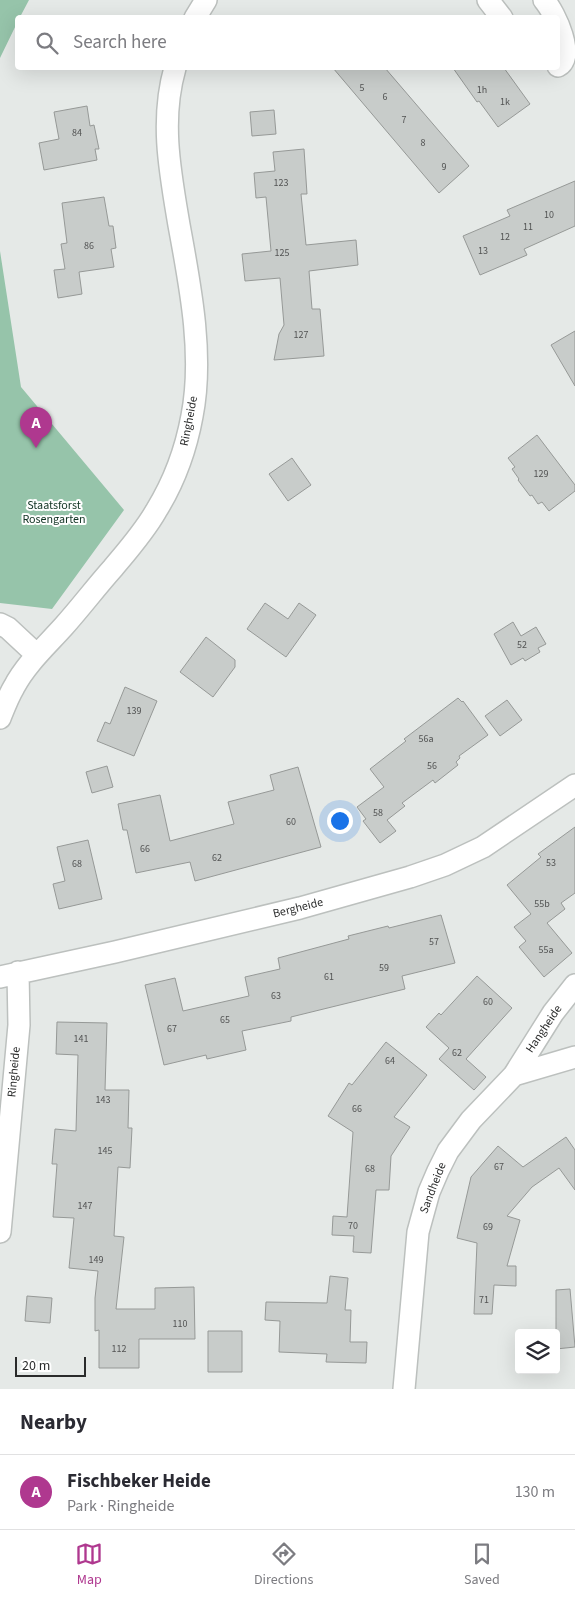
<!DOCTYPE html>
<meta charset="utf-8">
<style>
body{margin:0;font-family:"Source Sans 3",sans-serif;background:#f2f2f3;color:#2b2b33}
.controls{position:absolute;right:15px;bottom:15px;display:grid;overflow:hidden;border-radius:5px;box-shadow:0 5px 20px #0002}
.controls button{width:45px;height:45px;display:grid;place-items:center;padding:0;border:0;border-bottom:1px solid #e1e1e2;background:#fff;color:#2b2b33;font:25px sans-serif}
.scale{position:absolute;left:15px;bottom:12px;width:71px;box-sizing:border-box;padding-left:5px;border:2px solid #2a2b2b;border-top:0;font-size:14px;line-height:18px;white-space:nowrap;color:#2a2b2b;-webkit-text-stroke:4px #fff;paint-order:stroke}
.you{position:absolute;left:339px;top:820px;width:18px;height:18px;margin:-12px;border:4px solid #fff;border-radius:50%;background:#1a73e8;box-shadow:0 0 0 8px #1a73e833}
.badge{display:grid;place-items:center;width:32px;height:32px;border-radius:50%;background:#af388f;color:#fff;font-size:16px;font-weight:700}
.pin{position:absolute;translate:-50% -41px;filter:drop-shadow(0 1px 2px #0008)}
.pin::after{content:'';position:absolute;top:26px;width:18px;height:15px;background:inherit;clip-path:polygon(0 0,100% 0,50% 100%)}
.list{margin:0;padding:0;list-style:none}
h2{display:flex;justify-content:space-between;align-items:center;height:65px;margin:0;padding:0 20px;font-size:21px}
h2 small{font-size:16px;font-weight:400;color:#7c7c81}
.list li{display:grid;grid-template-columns:32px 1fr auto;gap:15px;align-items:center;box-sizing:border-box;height:75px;padding:0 20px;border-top:1px solid #e1e1e2}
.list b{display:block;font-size:19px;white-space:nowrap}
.list p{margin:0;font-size:16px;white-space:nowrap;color:#7c7c81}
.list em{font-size:16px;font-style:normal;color:#7c7c81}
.icon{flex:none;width:28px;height:28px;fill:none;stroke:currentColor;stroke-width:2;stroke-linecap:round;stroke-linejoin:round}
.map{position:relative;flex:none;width:575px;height:1389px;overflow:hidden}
.search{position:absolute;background:#fff;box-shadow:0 5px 20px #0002;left:15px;right:15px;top:15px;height:55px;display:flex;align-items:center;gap:12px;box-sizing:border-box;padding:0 18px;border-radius:5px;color:#7c7c81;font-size:19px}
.sheet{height:140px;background:#fff}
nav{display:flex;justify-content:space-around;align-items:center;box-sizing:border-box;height:70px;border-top:1px solid #e1e1e2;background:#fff;font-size:14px;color:#7c7c81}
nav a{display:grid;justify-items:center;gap:2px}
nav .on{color:#af388f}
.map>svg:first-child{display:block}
.green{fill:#96c4aa}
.building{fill:#c8ccca;stroke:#969997}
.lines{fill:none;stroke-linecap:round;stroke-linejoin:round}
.street-casing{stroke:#bcc0be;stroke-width:24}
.street{stroke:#fff;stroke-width:21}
.labels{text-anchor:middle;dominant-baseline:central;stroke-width:4;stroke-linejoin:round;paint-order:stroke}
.number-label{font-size:10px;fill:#525353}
.street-label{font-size:12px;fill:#2a2b2b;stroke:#fff}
.park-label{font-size:12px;fill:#113323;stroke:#fff}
</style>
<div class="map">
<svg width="575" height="1389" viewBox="0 0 575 1389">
<rect width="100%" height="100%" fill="#e5e9e7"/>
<!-- green -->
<path class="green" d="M0,0H29L20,17L18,18L17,23L0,58Z
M0,251L21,387L124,510L52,609L0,603Z"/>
<!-- building -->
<path class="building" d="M333,68H385L469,166L439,193Z
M453,68H504L530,104L498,127L479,101L477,102Z
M87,106L90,126L94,125L99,149H95L97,160L44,170L39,143L59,139L54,112Z
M274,110L276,134L252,136L250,112Z
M304,149L307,194H301L306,245L356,240L358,265L309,271L312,309H320L324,356L274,360L279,334L284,325L280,278L245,281L242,254L271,251L266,197L256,198L254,173L275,171L273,152Z
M575,181V226L524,249L527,255L480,275L463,236L510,216L507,210Z
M104,197L109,226H113L116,248L111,249L114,267L79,272L82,294L58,298L54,270L65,269L61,244L67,243L62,203Z
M575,331V386L551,345Z
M537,435L575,485V491L549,511L542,502L538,504L532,495L530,496L518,480L519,479L512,469L515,467L508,458Z
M292,458L311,485L288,501L269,474Z
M265,603L288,619L299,603L316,615L286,657L247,629Z
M513,622L521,636L536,627L546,644L538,648L540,652L525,661L523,658L511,665L494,634Z
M206,637L235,660V667L213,697L180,672Z
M125,687L157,701L134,756L97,741L105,722L110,724Z
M458,698L462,702L463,701L488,735L459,756L460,758L456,762L458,765L435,783L433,780L402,803L405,806L387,820L396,831L380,843L363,821L366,819L357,807L384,787L370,769L406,741L404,739Z
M507,700L522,720L500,736L485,716Z
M107,766L113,787L92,793L86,772Z
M298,767L321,847L195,881L190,862L136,873L127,830H123L118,804L160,795L170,841L234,824L228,802L274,790L270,775Z
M575,827V893L561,903L565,909L547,923L572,953L544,977L519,947L526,941L514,927L531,914L507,885L541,857L538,854Z
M88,840L102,899L59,909L53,884L65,881L57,847Z
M441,915L455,963L402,976L405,989L291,1017V1021L242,1031L246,1050L207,1059L206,1055L164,1065L145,985L175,978L183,1011L249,996L245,977L280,969L278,958L349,939L348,936L388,926L389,928Z
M477,976L512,1008L466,1059L486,1077L474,1090L439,1059L449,1048L426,1027L439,1013L441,1015Z
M57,1022L107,1023L105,1090H129L128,1128H132L130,1168L118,1167L114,1236L124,1237L116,1309H155V1288L194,1287L195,1339H139V1368H99V1330L95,1331V1298L98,1271L69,1268L74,1218L53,1217L57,1164H52L55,1129L76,1131L78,1055L56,1054Z
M386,1042L427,1075L394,1117L410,1127L391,1156L389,1190H376L371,1253L353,1252L354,1236L332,1235L333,1216L347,1217L353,1132L328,1116L349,1083L352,1085Z
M566,1137L575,1150V1190L559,1168L532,1187L507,1216L520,1220L507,1266H516V1286L494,1285L492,1314H474L477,1243L457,1238L471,1177L498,1146L523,1167Z
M330,1276L348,1278L345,1310H351L350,1342H367L366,1363L326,1362L327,1354L279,1352L280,1321L265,1320L266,1302L327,1303Z
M570,1289L575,1347L556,1349V1290Z
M27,1296L52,1298L50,1323L25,1321Z
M208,1331H242V1372H208Z"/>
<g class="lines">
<!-- street casing -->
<g class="street-casing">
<path id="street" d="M488,0L502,18
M544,0C556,14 575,57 558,66
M195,18L206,0
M0,624L8,628L37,655
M0,718C4,708 8,697 14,687C26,664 47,645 64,626C81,607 96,587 113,568C128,550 144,532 156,511C174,482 186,449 192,416C204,355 190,285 179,225C170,172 160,120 175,68
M0,977L115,952L300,908L410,877L445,865L483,847L575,785
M514,1075L553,1013L575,985
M0,1232L19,1025L18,972
M404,1389L418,1232L429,1192L438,1171L448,1151L471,1120L514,1075L575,1057"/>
</g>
<!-- street -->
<use href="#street" class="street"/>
</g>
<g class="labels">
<!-- number labels -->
<g class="number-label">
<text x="362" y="88">5</text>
<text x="482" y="90">1h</text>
<text x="385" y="97">6</text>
<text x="505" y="102">1k</text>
<text x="404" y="120">7</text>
<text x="77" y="133">84</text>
<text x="423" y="143">8</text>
<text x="444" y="167">9</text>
<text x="281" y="183">123</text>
<text x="549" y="215">10</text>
<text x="528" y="227">11</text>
<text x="505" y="237">12</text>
<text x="89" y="246">86</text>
<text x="483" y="251">13</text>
<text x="282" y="253">125</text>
<text x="301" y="335">127</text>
<text x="541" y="474">129</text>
<text x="522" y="645">52</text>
<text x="134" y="711">139</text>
<text x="426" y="739">56a</text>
<text x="432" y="766">56</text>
<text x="378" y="813">58</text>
<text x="291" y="822">60</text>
<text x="145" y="849">66</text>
<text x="217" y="858">62</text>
<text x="551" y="863">53</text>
<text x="77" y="864">68</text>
<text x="542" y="904">55b</text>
<text x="434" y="942">57</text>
<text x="546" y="950">55a</text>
<text x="384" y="968">59</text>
<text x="329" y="977">61</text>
<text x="276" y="996">63</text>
<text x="488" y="1002">60</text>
<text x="225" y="1020">65</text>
<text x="172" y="1029">67</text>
<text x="81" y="1039">141</text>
<text x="457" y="1053">62</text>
<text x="390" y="1061">64</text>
<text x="103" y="1100">143</text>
<text x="357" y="1109">66</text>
<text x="105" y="1151">145</text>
<text x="499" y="1167">67</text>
<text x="370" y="1169">68</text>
<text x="85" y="1206">147</text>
<text x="353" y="1226">70</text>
<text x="488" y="1227">69</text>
<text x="96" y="1260">149</text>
<text x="484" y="1300">71</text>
<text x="180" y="1324">110</text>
<text x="119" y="1349">112</text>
</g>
<!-- street labels -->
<g class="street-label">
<text transform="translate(189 421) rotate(-79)">Ringheide</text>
<text transform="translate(298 908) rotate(-14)">Bergheide</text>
<text transform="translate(544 1029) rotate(-56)">Hangheide</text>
<text transform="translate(14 1072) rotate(-85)">Ringheide</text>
<text transform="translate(433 1188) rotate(-69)">Sandheide</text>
</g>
<!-- park labels -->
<g class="park-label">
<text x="54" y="505">Staatsforst<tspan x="54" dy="14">Rosengarten</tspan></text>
</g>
</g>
</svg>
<div class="controls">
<button><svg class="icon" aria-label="layers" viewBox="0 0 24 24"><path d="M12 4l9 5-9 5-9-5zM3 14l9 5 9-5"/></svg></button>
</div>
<div class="scale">20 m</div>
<div class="you"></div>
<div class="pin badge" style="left:36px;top:448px">A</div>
<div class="search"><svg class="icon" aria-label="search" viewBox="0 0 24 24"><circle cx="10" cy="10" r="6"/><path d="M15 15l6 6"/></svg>Search here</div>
</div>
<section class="sheet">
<h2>Nearby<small></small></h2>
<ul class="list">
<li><span class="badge">A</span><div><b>Fischbeker Heide</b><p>Park · Ringheide</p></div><em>130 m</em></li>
</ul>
</section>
<nav>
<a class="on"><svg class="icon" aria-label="map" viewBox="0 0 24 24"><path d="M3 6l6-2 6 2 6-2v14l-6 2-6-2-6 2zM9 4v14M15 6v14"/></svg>Map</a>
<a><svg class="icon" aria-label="directions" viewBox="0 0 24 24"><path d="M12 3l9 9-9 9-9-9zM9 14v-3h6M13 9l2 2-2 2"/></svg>Directions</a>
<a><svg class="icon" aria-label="saved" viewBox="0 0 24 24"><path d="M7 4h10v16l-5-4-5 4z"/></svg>Saved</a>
</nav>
